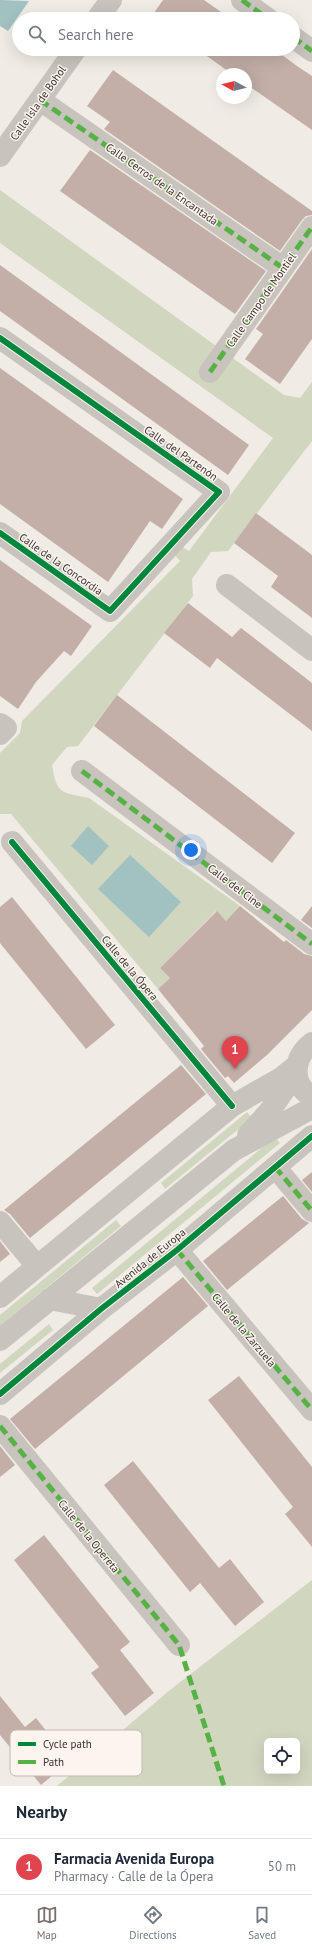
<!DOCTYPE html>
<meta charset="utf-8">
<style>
body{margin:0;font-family:"PT Sans",sans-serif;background:#f2f2f3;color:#1f2937}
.controls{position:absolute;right:12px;bottom:12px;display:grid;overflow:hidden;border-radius:6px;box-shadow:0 4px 16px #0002}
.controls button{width:36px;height:36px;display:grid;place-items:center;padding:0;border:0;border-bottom:1px solid #e0e1e3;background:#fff;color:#1f2937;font:20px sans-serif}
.compass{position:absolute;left:216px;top:68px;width:36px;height:36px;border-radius:50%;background:#fff;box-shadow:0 4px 16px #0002;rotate:278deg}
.you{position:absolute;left:191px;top:850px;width:14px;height:14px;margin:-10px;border:3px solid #fff;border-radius:50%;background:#1a73e8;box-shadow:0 0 0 6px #1a73e833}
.badge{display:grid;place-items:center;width:26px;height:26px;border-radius:50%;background:#7a716c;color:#fff;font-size:13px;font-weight:700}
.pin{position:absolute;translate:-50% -33px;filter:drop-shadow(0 1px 2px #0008)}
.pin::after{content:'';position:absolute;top:21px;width:14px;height:12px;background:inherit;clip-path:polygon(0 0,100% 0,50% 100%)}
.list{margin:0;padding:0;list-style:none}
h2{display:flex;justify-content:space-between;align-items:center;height:52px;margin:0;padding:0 16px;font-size:17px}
h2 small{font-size:13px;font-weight:400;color:#747a83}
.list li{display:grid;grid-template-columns:26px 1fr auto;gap:12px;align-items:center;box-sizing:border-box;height:56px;padding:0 16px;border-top:1px solid #e0e1e3}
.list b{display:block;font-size:15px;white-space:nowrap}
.list p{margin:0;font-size:13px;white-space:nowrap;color:#747a83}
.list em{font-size:13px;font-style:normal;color:#747a83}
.icon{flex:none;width:22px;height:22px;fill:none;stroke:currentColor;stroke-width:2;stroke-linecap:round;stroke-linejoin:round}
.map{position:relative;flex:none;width:312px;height:1786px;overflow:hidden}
.search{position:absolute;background:#fff;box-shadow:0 4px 16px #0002;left:12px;right:12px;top:12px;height:44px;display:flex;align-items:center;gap:10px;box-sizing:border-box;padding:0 14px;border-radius:22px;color:#747a83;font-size:15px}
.sheet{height:108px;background:#fff}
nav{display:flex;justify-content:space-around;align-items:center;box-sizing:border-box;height:56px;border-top:1px solid #e0e1e3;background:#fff;font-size:11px;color:#747a83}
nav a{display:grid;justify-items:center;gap:2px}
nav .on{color:#7a716c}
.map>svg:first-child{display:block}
.green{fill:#d1d6bf;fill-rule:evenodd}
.water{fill:#a1c2c1}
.building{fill:#c3afa7}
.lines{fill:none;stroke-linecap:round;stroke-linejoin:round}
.minor{stroke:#c9c3be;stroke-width:22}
.quiet{stroke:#57b246;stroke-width:5;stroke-dasharray:10 5;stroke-linecap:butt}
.cycleway-casing{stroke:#fbf5ee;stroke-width:8}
.cycleway{stroke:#00873e;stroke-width:6}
.labels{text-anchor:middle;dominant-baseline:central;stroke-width:3;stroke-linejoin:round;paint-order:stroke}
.street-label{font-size:11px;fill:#3b302b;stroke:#fbf5ee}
.key{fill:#fbf5ee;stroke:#c1bab4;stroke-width:1}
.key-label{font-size:11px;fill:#3b302b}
</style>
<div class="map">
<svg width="312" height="1786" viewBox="0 0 312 1786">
<rect width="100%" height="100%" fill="#f0ebe5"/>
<!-- green -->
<path class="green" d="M0,190L284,395L300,398L312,382V441L228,551L211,552L192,579L193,596L78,746L67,747L52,765C57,795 61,792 89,798L240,906L226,921L216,911L160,968L170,978L158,989L11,814H0V753L20,733L22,721L180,561L174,554L181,546L189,551L273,438L0,243Z
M247,1112L252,1118L165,1189L161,1183Z
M275,1137L280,1143L97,1294L92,1288Z
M116,1220L121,1226L0,1326V1315Z
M49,1324L53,1330L0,1373V1364Z
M312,1580V1786H57L170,1690ZM267,1741H297V1771H267Z"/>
<!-- water -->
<path class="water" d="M0,0L29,1L8,31L0,26Z
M88,826L109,846L92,865L71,846Z
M130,855L181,902L149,937L98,889Z"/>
<!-- building -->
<path class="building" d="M163,0H204L231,19H155L151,17Z
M197,49H274L297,66L312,76V130L246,84V74H232Z
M113,70L312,211V215L306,216L302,220L280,251L104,129L110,122L87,106Z
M90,150L266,271L235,314L60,191Z
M312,249V339L280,384L245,359L263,334L256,329Z
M0,265L249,445L228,475L0,311Z
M0,368L183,499L162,529L150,521L108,582L0,504Z
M256,513L312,555V618L271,587L278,576L234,543Z
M0,560L92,626L71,656L64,651L36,682L18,709L0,696Z
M188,603L232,637L241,628L312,683V731L217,658L210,668L164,633Z
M117,695L295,833L272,863L94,726Z
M12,897L115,1025L86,1049L0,943V907Z
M240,906L284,942L286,940L304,954L312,956V1010L267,1055L234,1083L228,1076L225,1078L201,1049L204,1046L158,989L170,978L160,968L217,911L226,921Z
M312,906V928L301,920Z
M181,1065L206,1094L30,1238L10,1214L4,1210Z
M312,1172V1192L302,1180Z
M283,1196L302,1219L309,1223L227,1290L203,1261Z
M0,1241L10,1254L0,1262Z
M183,1277L208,1306L35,1449L10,1419Z
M239,1376L312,1467V1547L285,1514L293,1507L208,1400Z
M0,1446L15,1465L0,1477Z
M133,1461L219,1568L230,1559L264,1602L235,1626L200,1583L190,1592L104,1485Z
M44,1535L130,1642L120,1650L154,1693L125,1716L91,1673L99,1667L14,1560Z
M0,1696L25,1727L36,1718L70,1761L41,1785L0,1735Z"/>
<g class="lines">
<!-- minor -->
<path class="minor" d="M242,0L268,19
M97,19L111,0
M293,37L312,51
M40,100L283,268
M0,156L76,49
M0,338L219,492L110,611L0,533
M210,372L312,227
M227,585L312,650
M0,724L6,728L0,734
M82,771L312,944
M12,842L232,1106
M312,1043C293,1057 290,1084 312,1097
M248,1135L269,1112L296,1073
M275,1167L312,1211
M0,1222L37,1266
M177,1250L312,1410
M0,1297L232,1106L281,1078L296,1066
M50,1299L101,1309
M0,1340L234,1150L312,1108
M0,1394L101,1309L177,1250L312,1136
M0,1426L179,1645"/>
<!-- quiet -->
<path class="quiet" d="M242,0L268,19
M293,37L312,51
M40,100L283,268
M210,372L312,227
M82,771L312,944
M275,1167L312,1211
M177,1250L312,1410
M0,1426L179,1645L224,1786"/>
<!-- cycleway casing -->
<g class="cycleway-casing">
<path id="cycleway" d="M0,338L219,492L110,611L0,533
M12,842L232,1106
M0,1394L101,1309L177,1250L312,1136"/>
</g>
<!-- cycleway -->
<use href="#cycleway" class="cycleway"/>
</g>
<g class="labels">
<!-- street labels -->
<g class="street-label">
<text transform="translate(38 103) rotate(-55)">Calle Isla de Bohol</text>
<text transform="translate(162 184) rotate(35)">Calle Cerros de la Encantada</text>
<text transform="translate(261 300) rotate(-55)">Calle Campo de Montiel</text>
<text transform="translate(181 453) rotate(35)">Calle del Partenón</text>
<text transform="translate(61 564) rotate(35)">Calle de la Concordia</text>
<text transform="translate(235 886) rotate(37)">Calle del Cine</text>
<text transform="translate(130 968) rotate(50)">Calle de la Ópera</text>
<text transform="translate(150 1258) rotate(-39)">Avenida de Europa</text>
<text transform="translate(244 1330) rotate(50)">Calle de la Zarzuela</text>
<text transform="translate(89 1536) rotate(51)">Calle de la Opereta</text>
</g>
</g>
<!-- legend -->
<rect x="10" y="1730" width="132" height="46" rx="6" class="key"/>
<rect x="18" y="1742" width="18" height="4" fill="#00873e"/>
<rect x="18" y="1760" width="18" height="4" fill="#57b246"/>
<g class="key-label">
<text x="43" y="1748">Cycle path</text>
<text x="43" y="1766">Path</text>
</g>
</svg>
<div class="controls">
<button><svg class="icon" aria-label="locate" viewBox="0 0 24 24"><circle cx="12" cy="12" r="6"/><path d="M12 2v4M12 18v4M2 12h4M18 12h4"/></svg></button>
</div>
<svg class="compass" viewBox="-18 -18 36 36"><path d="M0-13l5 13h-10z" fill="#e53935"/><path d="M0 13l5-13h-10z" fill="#747a83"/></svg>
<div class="you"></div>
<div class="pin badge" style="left:235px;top:1069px;background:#e0444e">1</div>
<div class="search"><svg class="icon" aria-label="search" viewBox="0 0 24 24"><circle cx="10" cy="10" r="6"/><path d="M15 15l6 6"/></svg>Search here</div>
</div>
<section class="sheet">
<h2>Nearby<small></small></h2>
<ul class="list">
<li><span class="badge" style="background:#e0444e">1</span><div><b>Farmacia Avenida Europa</b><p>Pharmacy · Calle de la Ópera</p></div><em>50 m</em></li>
</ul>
</section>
<nav>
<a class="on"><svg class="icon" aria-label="map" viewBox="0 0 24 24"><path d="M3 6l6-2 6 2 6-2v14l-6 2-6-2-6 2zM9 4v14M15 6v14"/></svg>Map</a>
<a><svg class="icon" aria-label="directions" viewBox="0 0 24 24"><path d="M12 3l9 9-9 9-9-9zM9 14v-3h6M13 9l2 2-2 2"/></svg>Directions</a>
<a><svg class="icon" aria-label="saved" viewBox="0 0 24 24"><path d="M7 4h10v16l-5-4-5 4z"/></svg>Saved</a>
</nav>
